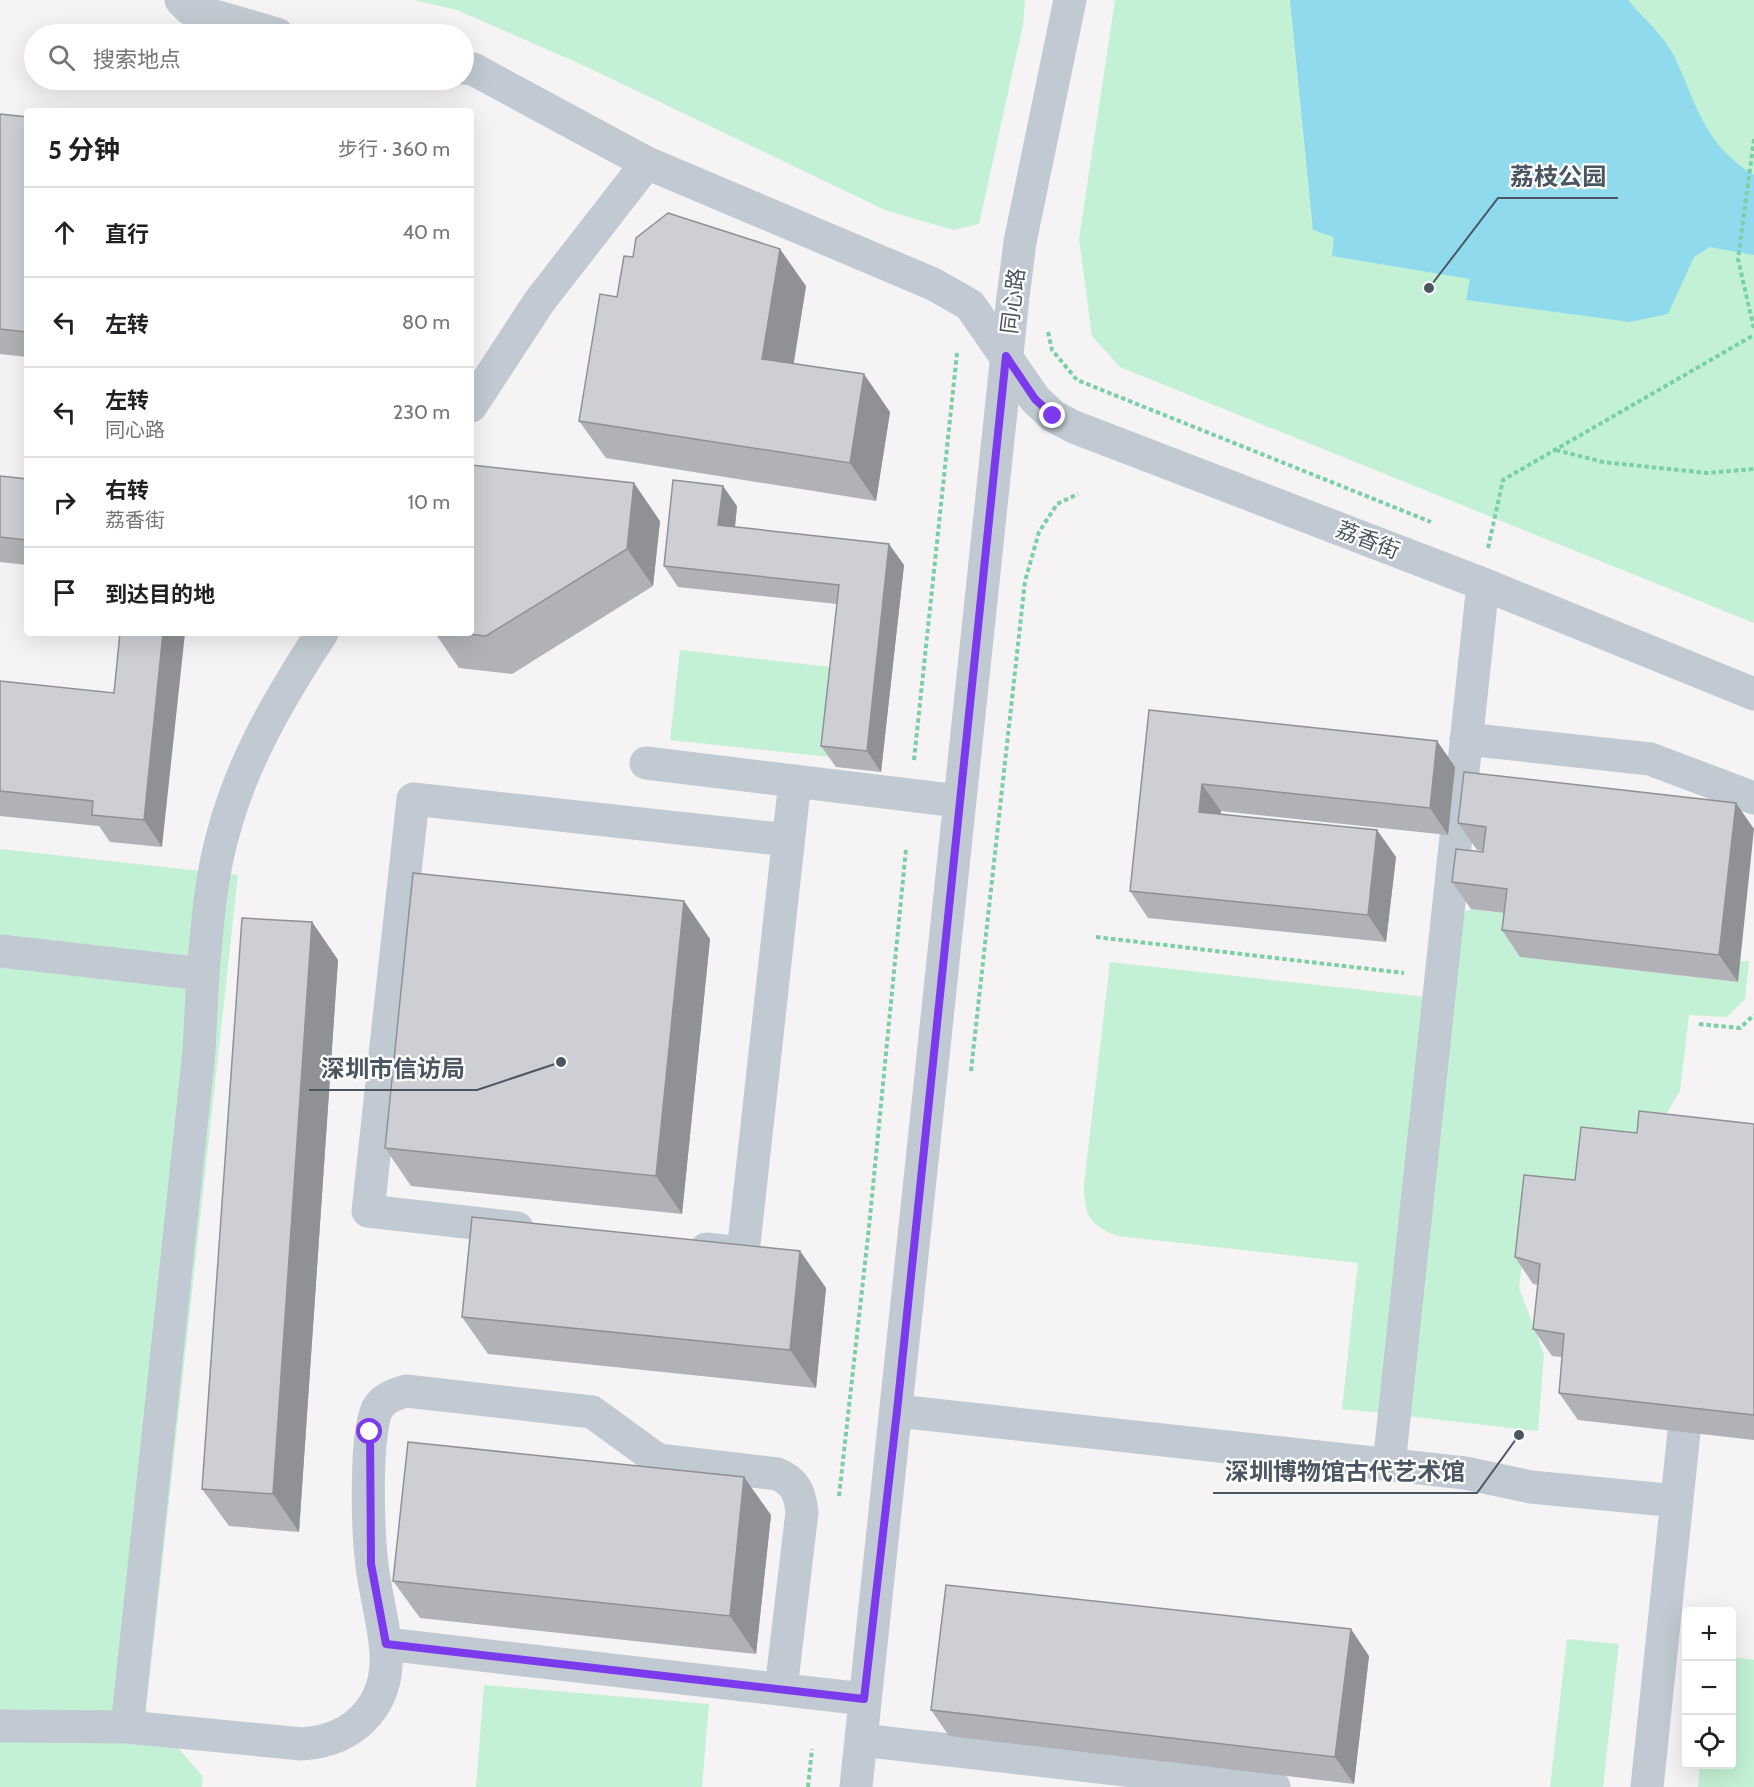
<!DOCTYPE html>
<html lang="zh">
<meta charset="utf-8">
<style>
body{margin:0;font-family:Cabin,"Noto Sans SC",sans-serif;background:#f2f2f2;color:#202124}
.controls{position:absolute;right:18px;bottom:18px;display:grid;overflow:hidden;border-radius:6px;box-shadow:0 6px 24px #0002}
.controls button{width:54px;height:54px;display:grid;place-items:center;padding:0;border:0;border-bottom:2px solid #e0e0e0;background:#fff;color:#202124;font:30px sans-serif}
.stop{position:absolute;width:18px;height:18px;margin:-14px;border:4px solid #7c3aed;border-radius:50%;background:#fff}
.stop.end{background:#7c3aed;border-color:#fff;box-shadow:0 2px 6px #0008}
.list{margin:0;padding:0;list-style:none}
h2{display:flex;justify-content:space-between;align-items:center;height:78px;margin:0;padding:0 24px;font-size:26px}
h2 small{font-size:20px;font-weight:400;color:#757577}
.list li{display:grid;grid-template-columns:39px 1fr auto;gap:18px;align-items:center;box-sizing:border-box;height:90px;padding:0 24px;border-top:2px solid #e0e0e0}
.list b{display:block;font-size:22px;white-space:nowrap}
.list p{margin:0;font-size:20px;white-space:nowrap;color:#757577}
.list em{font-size:20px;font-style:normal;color:#757577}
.icon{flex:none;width:33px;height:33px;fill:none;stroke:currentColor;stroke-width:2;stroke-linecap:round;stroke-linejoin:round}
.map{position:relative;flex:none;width:1754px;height:1787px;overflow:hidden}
.search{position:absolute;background:#fff;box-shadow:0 6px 24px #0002;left:24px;top:24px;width:450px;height:66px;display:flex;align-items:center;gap:15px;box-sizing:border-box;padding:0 21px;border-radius:33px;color:#757577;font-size:22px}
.panel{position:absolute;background:#fff;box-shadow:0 6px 24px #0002;left:24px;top:108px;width:450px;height:528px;border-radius:6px}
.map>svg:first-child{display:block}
.green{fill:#c3f1d5}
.water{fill:#90daee}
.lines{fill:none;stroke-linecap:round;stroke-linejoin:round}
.path{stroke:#7ad0a6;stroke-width:4;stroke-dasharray:4.5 3;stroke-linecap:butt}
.minor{stroke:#c1cad2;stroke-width:33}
.wall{fill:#b0b2b7}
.shaded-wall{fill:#909195}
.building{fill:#cdcfd5;stroke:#909195;stroke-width:1.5}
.route{stroke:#7c3aed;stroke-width:8}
.labels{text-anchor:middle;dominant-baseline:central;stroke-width:4.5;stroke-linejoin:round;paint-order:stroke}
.street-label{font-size:22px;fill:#4a5661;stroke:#fff}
.leader{fill:none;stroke:#4a5661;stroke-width:2}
.callout-dot{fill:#4a5661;stroke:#fff;stroke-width:2}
.callout-label{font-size:24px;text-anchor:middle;font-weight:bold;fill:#4a5661;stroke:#fff;stroke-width:4.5;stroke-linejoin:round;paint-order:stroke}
</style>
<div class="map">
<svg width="1754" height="1787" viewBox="0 0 1754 1787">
<rect width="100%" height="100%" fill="#f5f3f3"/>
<!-- green -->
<path class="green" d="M414,0H1025L1023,25L979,224L953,230L885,210L587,67L457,10Z
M1115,0H1754V623L1120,367L1092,336L1079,239Z
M680,650L840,668L830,757L670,740Z
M0,849L238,875L146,1710L203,1777L202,1787H0Z
M1471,909L1525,916L1521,957L1737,982L1740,961H1749L1745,999L1727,1017L1689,1015L1680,1091L1645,1148L1582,1180L1532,1176L1519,1288L1544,1354L1538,1431L1407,1416L1457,916Z
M1110,962L1427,997L1381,1413L1342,1409L1358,1263L1118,1236C1089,1225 1084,1215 1084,1184Z
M1567,1639L1619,1644L1603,1787H1550Z
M1732,1657L1754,1660V1787H1698L1700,1765L1732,1764Z
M484,1685L709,1704L702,1787H476Z"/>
<!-- water -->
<path class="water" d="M1290,0H1628C1642,17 1663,35 1673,54C1698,105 1702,143 1754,175V255L1710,247L1694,257L1668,314L1630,322L1466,300L1470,279L1332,256L1334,237L1313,230Z"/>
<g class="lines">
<!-- path -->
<path class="path" d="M1754,139L1738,259L1754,329
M1048,332L1052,350L1077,380L1431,522
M1556,450L1603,462L1707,473L1754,469
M1488,548L1503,480L1754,335
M914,760L957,353
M1096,937L1404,973
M1699,1024L1740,1028L1754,1015
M971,1071L1025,581L1039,532L1057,504L1078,494
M839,1496L869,1227L906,849
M808,1787L812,1749"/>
<!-- minor -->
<path class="minor" d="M181,0L190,9L277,34
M464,68L473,69L647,163L933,284L970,305L1035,399L1053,416L1074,427L1483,584L1754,694
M471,406L539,302L647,163
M1466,739L1650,759L1754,798
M646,763L958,801
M0,951L203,974L199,1051L127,1727L0,1726
M203,974C207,929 210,882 222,838C241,763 280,697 322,633
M517,1228L368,1211L413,799L788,840
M706,1249L743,1253L795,781
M897,1411L1465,1473L1531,1487L1677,1501
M1389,1465L1483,584
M386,1644L864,1699
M127,1727L302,1744C359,1740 393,1700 385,1642C382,1616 375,1591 372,1565C368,1537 364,1426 379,1406C386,1397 396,1394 406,1391L592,1412L658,1460L777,1474C795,1481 800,1493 802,1512L781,1689
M861,1740L1274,1787
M856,1787L1013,297L1020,242L1070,0
M1647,1787L1684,1432"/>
</g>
<!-- wall -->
<path class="wall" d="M0,114L27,117V357L0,354Z
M806,286L794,363L890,412L876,501L606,458L579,421L617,297Z
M0,476L27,479V565L0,562Z
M737,506L735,527L904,565L881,772L836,767L821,746L837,604L678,587L664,566Z
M660,521L653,586L512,674L459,668L435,633H471Z
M0,681L114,693L162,847L110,842L99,826L0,816Z
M1149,710L1437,741L1455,767L1448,835L1221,811L1220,814L1377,830L1396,857L1386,942L1148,918L1130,891Z
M1736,803L1738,982L1520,957L1502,930L1504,913L1471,909L1452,882L1483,852V851L1477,850L1458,823Z
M684,901L710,939L682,1214L411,1186L385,1148Z
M312,922L338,960L299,1532L229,1526L202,1489Z
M1754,1124V1440L1578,1420L1559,1393L1562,1357L1552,1356L1533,1329L1538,1285L1533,1284L1515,1257L1637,1133Z
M800,1251L826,1288L816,1388L488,1354L462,1317Z
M771,1515L756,1654L420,1618L393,1581Z
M1369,1656L1354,1784L949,1736L931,1710Z"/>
<!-- shaded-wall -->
<path class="shaded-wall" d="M780,249L806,286L788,396L762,359Z
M864,374L890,412L876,501L850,463Z
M634,483L660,521L653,586L627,549Z
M723,486L737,506L733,546L718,525Z
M889,544L904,565L881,772L867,751Z
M163,633H185L162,847L144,820Z
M1437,741L1455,767L1448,835L1430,808Z
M1202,784L1221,811L1218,838L1199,812Z
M1736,803L1754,829L1738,982L1719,955Z
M1377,830L1396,857L1386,942L1368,915Z
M684,901L710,939L682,1214L656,1176Z
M312,922L338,960L299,1532L273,1494Z
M800,1251L826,1288L816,1388L790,1350Z
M744,1477L771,1515L756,1654L730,1616Z
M1351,1629L1369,1656L1354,1784L1335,1757Z"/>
<!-- building -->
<path class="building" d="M0,114L27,117V332L0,329Z
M668,213L780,249L762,359L864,374L850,463L579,421L600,294L617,297L624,256L633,257L636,238Z
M471,465L634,483L627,549L486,636L458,633H471Z
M0,476L27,479V540L0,537Z
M673,480L723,486L718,525L889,544L867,751L821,746L839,585L664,566Z
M120,633H163L144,820L92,815L93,801L0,791V681L114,693Z
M1149,710L1437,741L1430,808L1202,784L1199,812L1377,830L1368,915L1130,891Z
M1464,772L1736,803L1719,955L1502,930L1507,889L1452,882L1456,849L1483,852L1486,827L1458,823Z
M413,873L684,901L656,1176L385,1148Z
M242,918L312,922L273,1494L202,1489Z
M1639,1111L1754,1124V1415L1559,1393L1564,1334L1533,1329L1540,1264L1515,1257L1524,1175L1575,1180L1581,1127L1637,1133Z
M472,1217L800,1251L790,1350L462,1317Z
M408,1442L744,1477L730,1616L393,1581Z
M946,1585L1351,1629L1335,1757L931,1710Z"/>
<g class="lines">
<!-- route -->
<path class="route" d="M370,1432L371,1564L386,1644L864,1699L897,1411L1006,356L1035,399L1053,416"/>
</g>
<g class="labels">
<!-- street labels -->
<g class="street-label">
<text transform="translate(1013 301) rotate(-83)">同心路</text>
<text transform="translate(1368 540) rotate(21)">荔香街</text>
</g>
</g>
<!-- callouts -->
<path class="leader" d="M1429 288L1498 198H1618M561 1062L477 1090H309M1519 1435L1477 1493H1213"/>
<g class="callout-dot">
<circle cx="1429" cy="288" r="6"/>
<circle cx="561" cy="1062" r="6"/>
<circle cx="1519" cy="1435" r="6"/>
</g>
<g class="callout-label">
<text x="1558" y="185">荔枝公园</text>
<text x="393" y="1077">深圳市信访局</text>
<text x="1345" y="1480">深圳博物馆古代艺术馆</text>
</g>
</svg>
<div class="controls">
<button>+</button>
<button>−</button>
<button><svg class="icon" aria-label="locate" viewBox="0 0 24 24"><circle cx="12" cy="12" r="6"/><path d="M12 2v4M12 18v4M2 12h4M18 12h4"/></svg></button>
</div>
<div class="stop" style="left:370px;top:1432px"></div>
<div class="stop end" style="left:1053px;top:416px"></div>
<div class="search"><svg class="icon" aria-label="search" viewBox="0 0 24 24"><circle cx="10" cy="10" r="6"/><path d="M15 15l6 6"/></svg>搜索地点</div>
<section class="panel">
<h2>5 分钟<small>步行 · 360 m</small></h2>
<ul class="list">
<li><svg class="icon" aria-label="ahead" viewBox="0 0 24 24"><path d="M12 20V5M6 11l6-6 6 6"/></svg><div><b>直行</b></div><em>40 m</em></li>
<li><svg class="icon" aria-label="left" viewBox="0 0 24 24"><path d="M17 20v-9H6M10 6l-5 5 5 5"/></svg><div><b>左转</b></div><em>80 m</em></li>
<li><svg class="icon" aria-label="left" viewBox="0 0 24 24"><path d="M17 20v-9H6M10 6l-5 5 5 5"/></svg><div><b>左转</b><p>同心路</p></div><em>230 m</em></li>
<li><svg class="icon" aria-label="right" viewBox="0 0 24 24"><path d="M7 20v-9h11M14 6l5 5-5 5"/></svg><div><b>右转</b><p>荔香街</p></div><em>10 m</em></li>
<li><svg class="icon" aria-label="arrive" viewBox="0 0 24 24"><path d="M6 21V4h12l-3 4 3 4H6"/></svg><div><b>到达目的地</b></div></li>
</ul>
</section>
</div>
